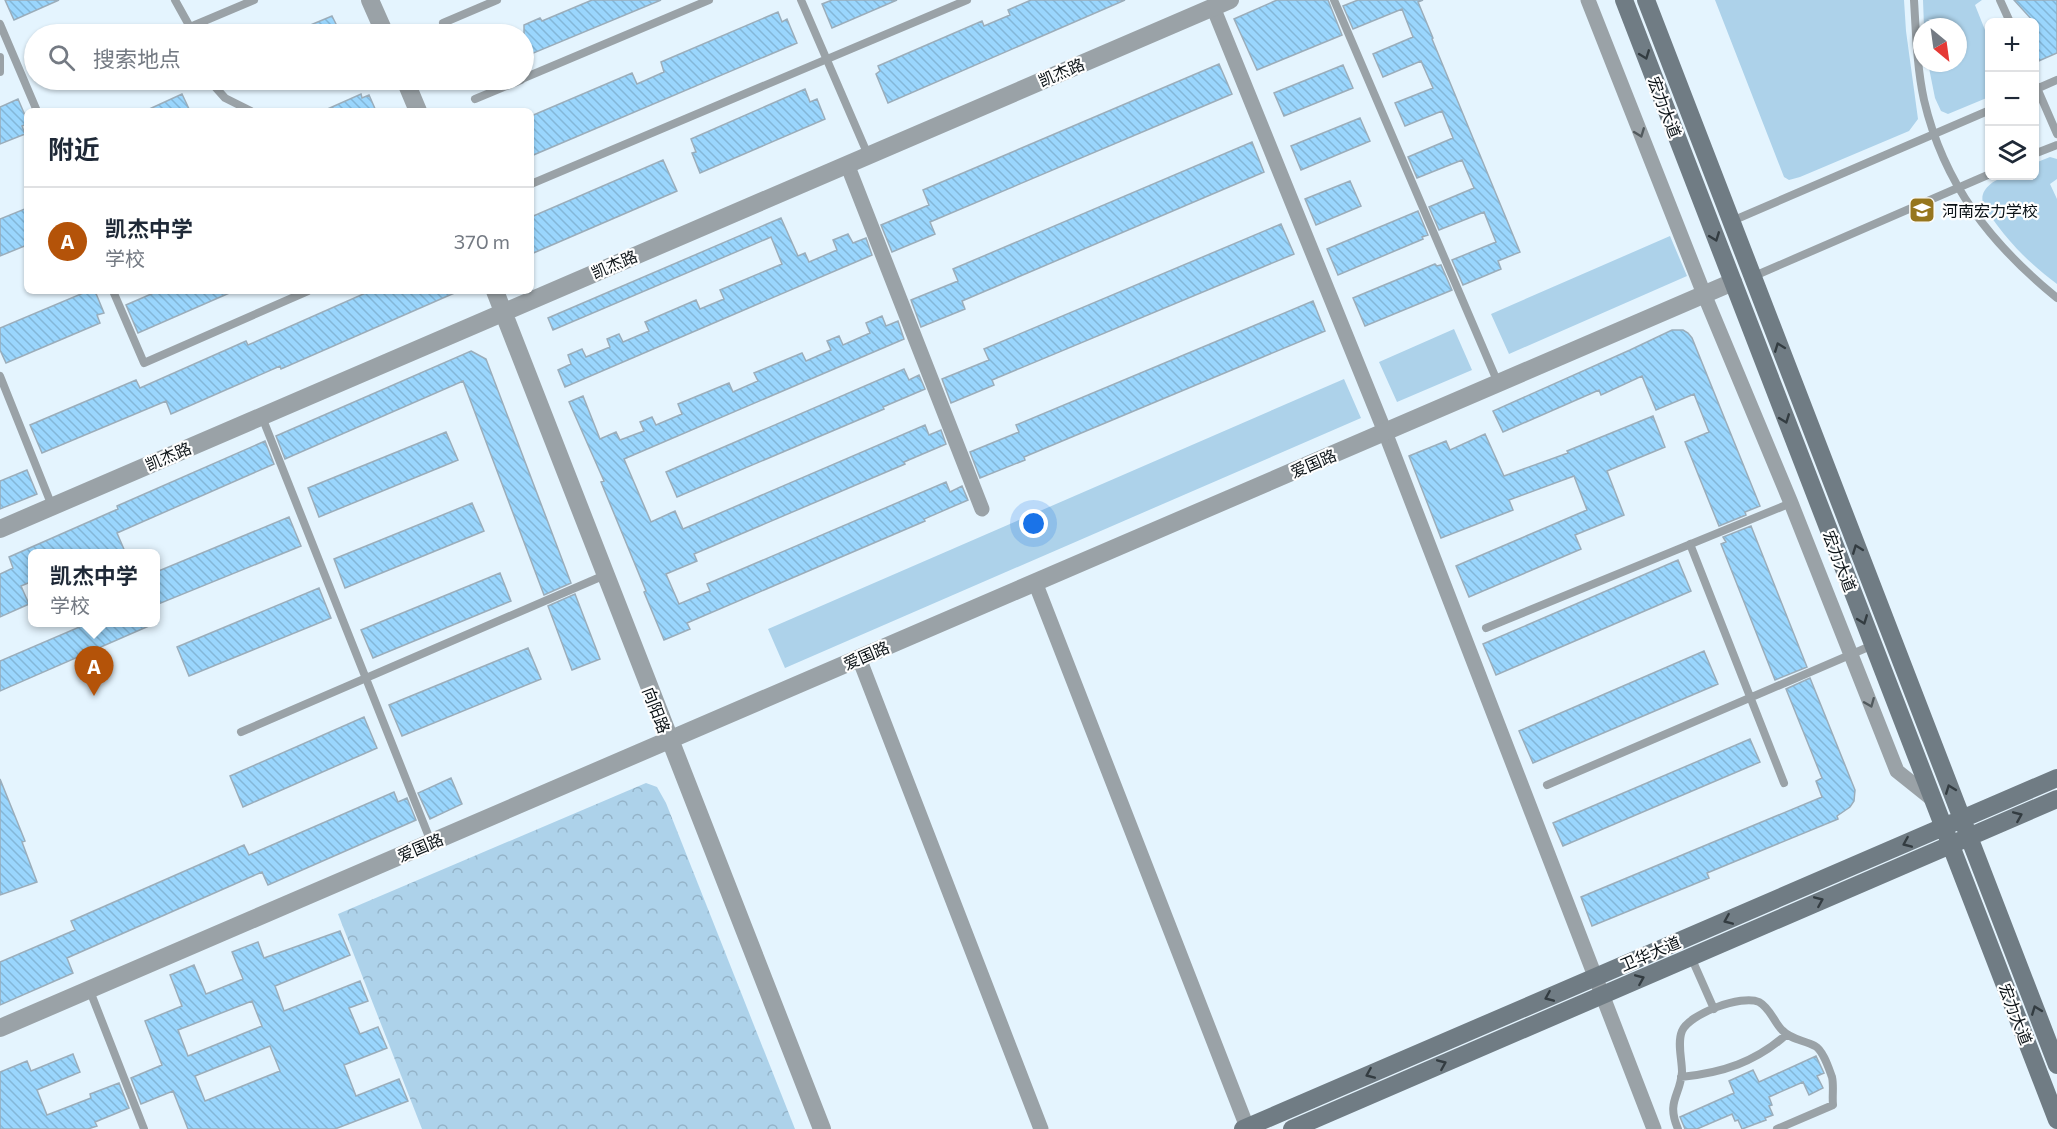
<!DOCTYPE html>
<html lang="zh">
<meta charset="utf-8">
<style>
body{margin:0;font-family:Commissioner,"Noto Sans SC",sans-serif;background:#f6f6f7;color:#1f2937}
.controls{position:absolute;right:18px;top:18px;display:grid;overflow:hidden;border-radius:9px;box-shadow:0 2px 4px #0004}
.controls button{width:54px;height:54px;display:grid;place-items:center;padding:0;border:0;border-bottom:2px solid #e0e1e3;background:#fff;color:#1f2937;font:30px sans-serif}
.compass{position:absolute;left:1913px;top:18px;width:54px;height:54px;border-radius:50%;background:#fff;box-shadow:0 2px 4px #0004;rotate:151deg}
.you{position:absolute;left:1034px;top:524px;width:21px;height:21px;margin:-15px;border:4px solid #fff;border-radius:50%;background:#1a73e8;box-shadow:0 0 0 9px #1a73e833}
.badge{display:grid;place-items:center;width:39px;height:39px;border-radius:50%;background:#b45309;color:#fff;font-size:20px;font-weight:700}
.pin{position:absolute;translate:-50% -50px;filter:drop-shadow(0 2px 3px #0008)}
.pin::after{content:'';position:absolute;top:32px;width:21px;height:18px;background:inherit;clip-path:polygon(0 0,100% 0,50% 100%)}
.popup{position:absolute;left:28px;top:549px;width:132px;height:78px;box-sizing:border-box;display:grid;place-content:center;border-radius:9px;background:#fff;filter:drop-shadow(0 2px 4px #0005);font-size:20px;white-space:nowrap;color:#747a83}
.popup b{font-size:22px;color:#1f2937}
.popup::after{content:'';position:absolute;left:50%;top:100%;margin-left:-12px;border:12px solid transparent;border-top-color:#fff}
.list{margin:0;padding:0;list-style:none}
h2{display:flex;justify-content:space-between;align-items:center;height:78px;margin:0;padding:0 24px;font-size:26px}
h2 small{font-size:20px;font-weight:400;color:#747a83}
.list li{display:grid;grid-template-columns:39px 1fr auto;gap:18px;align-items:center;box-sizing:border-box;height:108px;padding:0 24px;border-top:2px solid #e0e1e3}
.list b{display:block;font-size:22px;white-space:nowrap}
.list p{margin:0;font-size:20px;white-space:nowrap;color:#747a83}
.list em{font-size:20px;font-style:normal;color:#747a83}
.icon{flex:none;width:33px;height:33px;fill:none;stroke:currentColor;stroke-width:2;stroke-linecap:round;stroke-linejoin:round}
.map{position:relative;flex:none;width:2057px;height:1129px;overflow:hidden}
.search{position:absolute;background:#fff;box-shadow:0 2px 4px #0004;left:24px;top:24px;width:510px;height:66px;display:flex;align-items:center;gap:15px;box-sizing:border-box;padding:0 21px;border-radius:33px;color:#747a83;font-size:22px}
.panel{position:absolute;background:#fff;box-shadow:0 2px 4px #0004;left:24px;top:108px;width:510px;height:186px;border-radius:9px}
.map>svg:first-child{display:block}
.grass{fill:#add2ea}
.park{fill:url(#park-crowns)}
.building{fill:url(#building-back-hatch);stroke:#9badba;stroke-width:1.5;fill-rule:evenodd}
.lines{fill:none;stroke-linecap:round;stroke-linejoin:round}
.service{stroke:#9aa2a7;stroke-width:8}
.minor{stroke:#9aa2a7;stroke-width:15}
.tertiary{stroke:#9aa2a7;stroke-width:18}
.secondary{stroke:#707c84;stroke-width:18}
.oneway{stroke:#333c41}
.oneway2{stroke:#525a5e}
.labels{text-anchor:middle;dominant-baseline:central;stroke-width:4.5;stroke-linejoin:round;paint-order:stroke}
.street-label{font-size:16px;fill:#0a1115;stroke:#fefefe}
.poi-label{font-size:16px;fill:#0a1115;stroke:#fefefe;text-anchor:start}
</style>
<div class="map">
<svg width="2057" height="1129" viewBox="0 0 2057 1129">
<defs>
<pattern id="park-crowns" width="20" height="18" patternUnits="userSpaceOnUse" patternTransform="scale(1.5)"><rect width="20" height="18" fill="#add2ea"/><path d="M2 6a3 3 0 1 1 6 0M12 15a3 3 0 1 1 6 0" fill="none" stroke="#94b3c8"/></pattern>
<pattern id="building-back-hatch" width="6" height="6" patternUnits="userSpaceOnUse" patternTransform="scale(1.5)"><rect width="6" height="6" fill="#9ad6fd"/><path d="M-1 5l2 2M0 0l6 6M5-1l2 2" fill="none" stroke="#83b7d8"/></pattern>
</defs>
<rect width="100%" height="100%" fill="#e4f4fe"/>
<!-- grass -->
<path class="grass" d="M1715,0H1904L1906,31L1918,119L1909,131L1800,177L1789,180L1784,177Z
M1923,0H1982L1975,5L1989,40V97L1948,114L1941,111L1935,98L1928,63H1958V27H1924Z
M2050,157L2057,159V179L2050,184L2057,199V284C2034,267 2014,248 1997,225C1993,219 1986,212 1984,206C1977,190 1994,180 2006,176C2015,174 2026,176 2034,176L2035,163Z
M1670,236L1687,276L1509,354L1491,314Z
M1454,329L1472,370L1397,402L1379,362Z
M1344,379L1361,418L785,668L768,629Z"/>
<!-- park -->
<path class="park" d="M646,783L657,787L666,803L795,1129H422L338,914Z"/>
<!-- building -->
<path class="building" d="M5,0H59L14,20Z
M592,0H661L524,57V25L540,18L542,21Z
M832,0H897L832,28L822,4Z
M1031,0H1125L888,103L876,74L880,71L878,66L982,21L984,26L1010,15L1008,10Z
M1277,0H1328L1342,35L1257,70L1234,19Z
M1358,0H1423L1418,2L1433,38L1432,39L1520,252L1498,261L1501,269L1463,285L1452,260L1496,242L1484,212L1439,230L1429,207L1474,188L1462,160L1417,178L1408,157L1453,138L1442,111L1405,126L1395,103L1433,88L1421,61L1383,77L1373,54L1413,37L1402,9L1353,29L1343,6Z
M2014,0H2057V53L2034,63V22Z
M778,12L782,22L787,19L797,43L531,156V116L632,73L637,84L664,72L661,62Z
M332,16L341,34H289Z
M1219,64L1232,94L930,222L935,234L892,252L881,225L929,205L923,190Z
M1343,65L1353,88L1284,116L1274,93Z
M805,89L810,102L817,99L825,119L700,173L692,153L696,152L691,139Z
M182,94L190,111H145Z
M361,94L362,98L369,95L376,111H323Z
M18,99L27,120V124L22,126L25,134L0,144V107Z
M1360,118L1370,141L1301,170L1291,146Z
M1252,142L1264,172L962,301L965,309L921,327L911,300L958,281L953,269Z
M663,160L677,191L531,254V217Z
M1350,181L1361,206L1316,225L1305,199Z
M27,208V245L0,256V219Z
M1418,211L1428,235L1422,237L1423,239L1338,275L1327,249Z
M781,218L798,256L805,253L809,262L837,250L833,240L848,234L853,243L866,238L872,255L565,387L558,370L571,364L568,355L582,349L586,357L610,347L607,339L619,334L623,342L649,331L645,322L696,300L700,309L724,299L720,290L782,264L771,237L553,330L548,318Z
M1281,224L1294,254L992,380L994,385L951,403L942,379L989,360L984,349Z
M1435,264L1437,266L1441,265L1452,290L1365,326L1353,298Z
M88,291H95L104,313L97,315L100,323L6,363L0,350V328Z
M158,291H234L138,333L126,305Z
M370,291H459L281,369L280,366L171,414L166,401L42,453L30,425L136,380L140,388L246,341L248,345Z
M1313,301L1325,331L1024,457L1025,460L980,478L970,452L1019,432L1016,425Z
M882,316L886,326L898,321L904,339L624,459L651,522L675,511L683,529L925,425L929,435L941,430L946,444L904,462L905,464L694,554L697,561L666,574L679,604L710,591L707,584L946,482L950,492L962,486L968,500L924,519L925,521L687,623L690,629L664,640L644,592L646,591L601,482L604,481L569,402L583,396L600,439L616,432L620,440L644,431L640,422L652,417L656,425L682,414L678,404L729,383L733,392L758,381L754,373L802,353L806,361L831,350L827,341L839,336L843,345L870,333L866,323Z
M1672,330H1683L1688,333L1692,338L1760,506L1745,512L1746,515L1719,526L1685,442L1709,432L1694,394L1656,410L1642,376L1601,395L1599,390L1503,432L1493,411L1630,350Z
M471,351L486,359L571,583L544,595L463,381L285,459L276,436Z
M904,369L909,380L919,375L925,389L883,407L884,409L677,497L666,472Z
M1653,416L1665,447L1607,471L1624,515L1575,535L1581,549L1469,597L1456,566L1587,510L1574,476L1509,500L1513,510L1441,538L1409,456L1446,441L1450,450L1485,434L1504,476L1568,453L1567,451Z
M446,432L458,460L319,517L308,488Z
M265,441L274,464L117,533L126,554H33V581L21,586L29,604L0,617V574L13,568L9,557L118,509L117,506Z
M27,470L37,494L0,509V481Z
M472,503L484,531L345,588L334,559Z
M289,517L301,546L156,605V572Z
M1751,526L1807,667L1775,680L1721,544L1726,542L1723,537Z
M1678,560L1691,591L1496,675L1483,644Z
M500,573L511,601L373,658L361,630Z
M319,588L331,618L189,676L177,647Z
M575,594L600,659L572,670L548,606Z
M91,622H158L0,691V661Z
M528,648L541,679L402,736L389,705Z
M1704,651L1718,684L1533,763L1519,731Z
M1810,678L1855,790L1854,801L1850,807L1837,816L1838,819L1707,873L1709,878L1592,926L1581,897L1822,797L1816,781L1822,778L1786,689Z
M364,717L377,748L243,807L230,776Z
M1750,739L1760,762L1563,846L1553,823Z
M451,778L462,804L430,819L418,793Z
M0,779L25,841L22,842L37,882L0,895Z
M394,792L398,802L407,798L416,820L268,885L262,872L67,958L73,973L0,1005V962L75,930L71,921L244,845L249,855Z
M340,931L350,955L275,986L284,1011L360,981L368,1001L349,1008L360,1034L378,1027L387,1048L344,1065L356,1096L399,1079L408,1101L335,1129H188L173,1091L141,1104L131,1078L162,1065L145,1021L182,1006L170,975L194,965L206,994L243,979L232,952L258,942L264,958ZM252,1001L262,1026L188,1056L178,1030ZM270,1046L280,1071L205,1101L195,1076Z
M73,1054L80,1072L37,1090L47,1115L91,1098L90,1094L119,1083L129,1108L95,1122L97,1126L88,1129H0V1072L27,1061L31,1071Z
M1816,1056L1824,1073L1817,1076L1823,1088L1809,1095L1803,1082L1769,1097L1772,1105L1769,1106L1773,1115L1765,1118L1766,1120L1742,1129L1738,1120L1735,1121L1732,1114L1697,1129H1685L1680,1117L1734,1093L1729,1081L1753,1070L1759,1082Z"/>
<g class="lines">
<!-- service -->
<path class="service" d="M175,0L190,27L192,34
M801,0L868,155
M1334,0L1498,383
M1914,0C1916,33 1917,68 1924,100C1944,185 1991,244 2057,298
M2000,0L2010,22
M443,23L497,0
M0,24L37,111
M190,27L254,0
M0,57V72
M524,78L709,0
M209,80L225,98L251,111
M2034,81L2057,134
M2034,90L2057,80
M475,99L521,80
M2034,154L2057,145
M531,184L967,0
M1732,221L1990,110
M1752,277L1990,174
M113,291L144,363L308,291
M0,376L52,506
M262,417L431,842
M1690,544L1784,783
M1486,628L1791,503
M241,732L605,575
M1547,785L1873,645
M1691,957L1714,1009
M90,991L144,1129
M1681,1077C1722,1073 1756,1062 1787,1034
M1678,1129C1666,1101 1680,1097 1682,1072C1682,1059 1677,1043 1682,1031C1689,1014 1742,994 1759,1002C1770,1008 1774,1022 1782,1030C1791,1040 1804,1040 1815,1046C1823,1050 1829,1069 1832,1077C1834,1086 1832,1096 1833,1105L1777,1129"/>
<!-- minor -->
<path class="minor" d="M1588,0L1704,294L1791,503L1897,771L1932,799
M1213,7L1385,432L1654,1129
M847,164L982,509
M1035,582L1247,1127
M859,658L1041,1129"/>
<!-- tertiary -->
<path class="tertiary" d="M370,0L385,34
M405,80L418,111
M495,291L822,1129
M0,529L1230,0
M0,1028L1733,282"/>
<!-- secondary -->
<path class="secondary" d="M1624,0L2057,1120
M1646,0L2057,1065
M1243,1129L2057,778
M1292,1129L2057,799"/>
</g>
<!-- one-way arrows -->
<defs><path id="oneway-chevron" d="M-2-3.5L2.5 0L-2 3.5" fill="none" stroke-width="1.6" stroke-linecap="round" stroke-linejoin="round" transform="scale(1.5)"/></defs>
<g class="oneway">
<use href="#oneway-chevron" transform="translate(1645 55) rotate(69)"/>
<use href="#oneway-chevron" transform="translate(1715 237) rotate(69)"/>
<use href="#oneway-chevron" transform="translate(1779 347) rotate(-111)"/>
<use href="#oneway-chevron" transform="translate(1785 419) rotate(69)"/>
<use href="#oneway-chevron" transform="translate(1857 549) rotate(-111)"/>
<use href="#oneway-chevron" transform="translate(1863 620) rotate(69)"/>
<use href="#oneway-chevron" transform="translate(1950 789) rotate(-111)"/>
<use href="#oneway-chevron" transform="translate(2018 816) rotate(-23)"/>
<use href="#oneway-chevron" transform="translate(1907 843) rotate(157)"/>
<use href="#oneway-chevron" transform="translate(1819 901) rotate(-23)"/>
<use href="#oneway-chevron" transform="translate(1728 920) rotate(157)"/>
<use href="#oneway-chevron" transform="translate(1640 979) rotate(-23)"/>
<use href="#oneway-chevron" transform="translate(1549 997) rotate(157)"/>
<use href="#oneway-chevron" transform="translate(2036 1010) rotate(-111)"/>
<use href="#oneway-chevron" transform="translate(1442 1064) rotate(-23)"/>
<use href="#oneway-chevron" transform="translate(1370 1074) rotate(157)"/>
</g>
<g class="oneway2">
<use href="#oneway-chevron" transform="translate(1640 133) rotate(69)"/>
<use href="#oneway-chevron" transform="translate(1870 703) rotate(68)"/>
</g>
<!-- icons -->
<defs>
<g id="school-square" transform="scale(1.35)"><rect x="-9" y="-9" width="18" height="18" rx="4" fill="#96761e" stroke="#fefefe"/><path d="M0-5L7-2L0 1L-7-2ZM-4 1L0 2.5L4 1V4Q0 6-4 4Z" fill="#fff"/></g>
</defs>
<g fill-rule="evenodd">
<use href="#school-square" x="1922" y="210"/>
</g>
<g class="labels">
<!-- street labels -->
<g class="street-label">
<text transform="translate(1061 72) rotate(-23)">凯杰路</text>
<text transform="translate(1665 107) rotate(69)">宏力大道</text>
<text transform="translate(614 264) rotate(-23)">凯杰路</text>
<text transform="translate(168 456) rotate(-23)">凯杰路</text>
<text transform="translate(1313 463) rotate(-23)">爱国路</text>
<text transform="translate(1840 561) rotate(69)">宏力大道</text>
<text transform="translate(866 655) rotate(-23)">爱国路</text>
<text transform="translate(657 710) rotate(69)">向阳路</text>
<text transform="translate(420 847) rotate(-23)">爱国路</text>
<text transform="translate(1650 953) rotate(-23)">卫华大道</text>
<text transform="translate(2016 1014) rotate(69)">宏力大道</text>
</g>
<!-- poi labels -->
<g class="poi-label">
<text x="1942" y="210">河南宏力学校</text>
</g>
</g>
</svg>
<div class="controls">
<button>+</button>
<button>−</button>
<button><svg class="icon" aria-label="layers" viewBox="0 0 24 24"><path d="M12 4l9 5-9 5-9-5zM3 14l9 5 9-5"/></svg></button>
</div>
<svg class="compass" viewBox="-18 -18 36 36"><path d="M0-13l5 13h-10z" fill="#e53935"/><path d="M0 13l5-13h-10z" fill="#747a83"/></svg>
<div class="you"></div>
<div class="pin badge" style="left:94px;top:696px">A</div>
<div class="popup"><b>凯杰中学</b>学校</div>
<div class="search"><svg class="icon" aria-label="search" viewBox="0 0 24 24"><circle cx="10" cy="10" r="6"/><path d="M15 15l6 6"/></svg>搜索地点</div>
<section class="panel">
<h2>附近<small></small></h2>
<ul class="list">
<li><span class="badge">A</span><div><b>凯杰中学</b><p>学校</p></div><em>370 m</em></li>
</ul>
</section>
</div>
